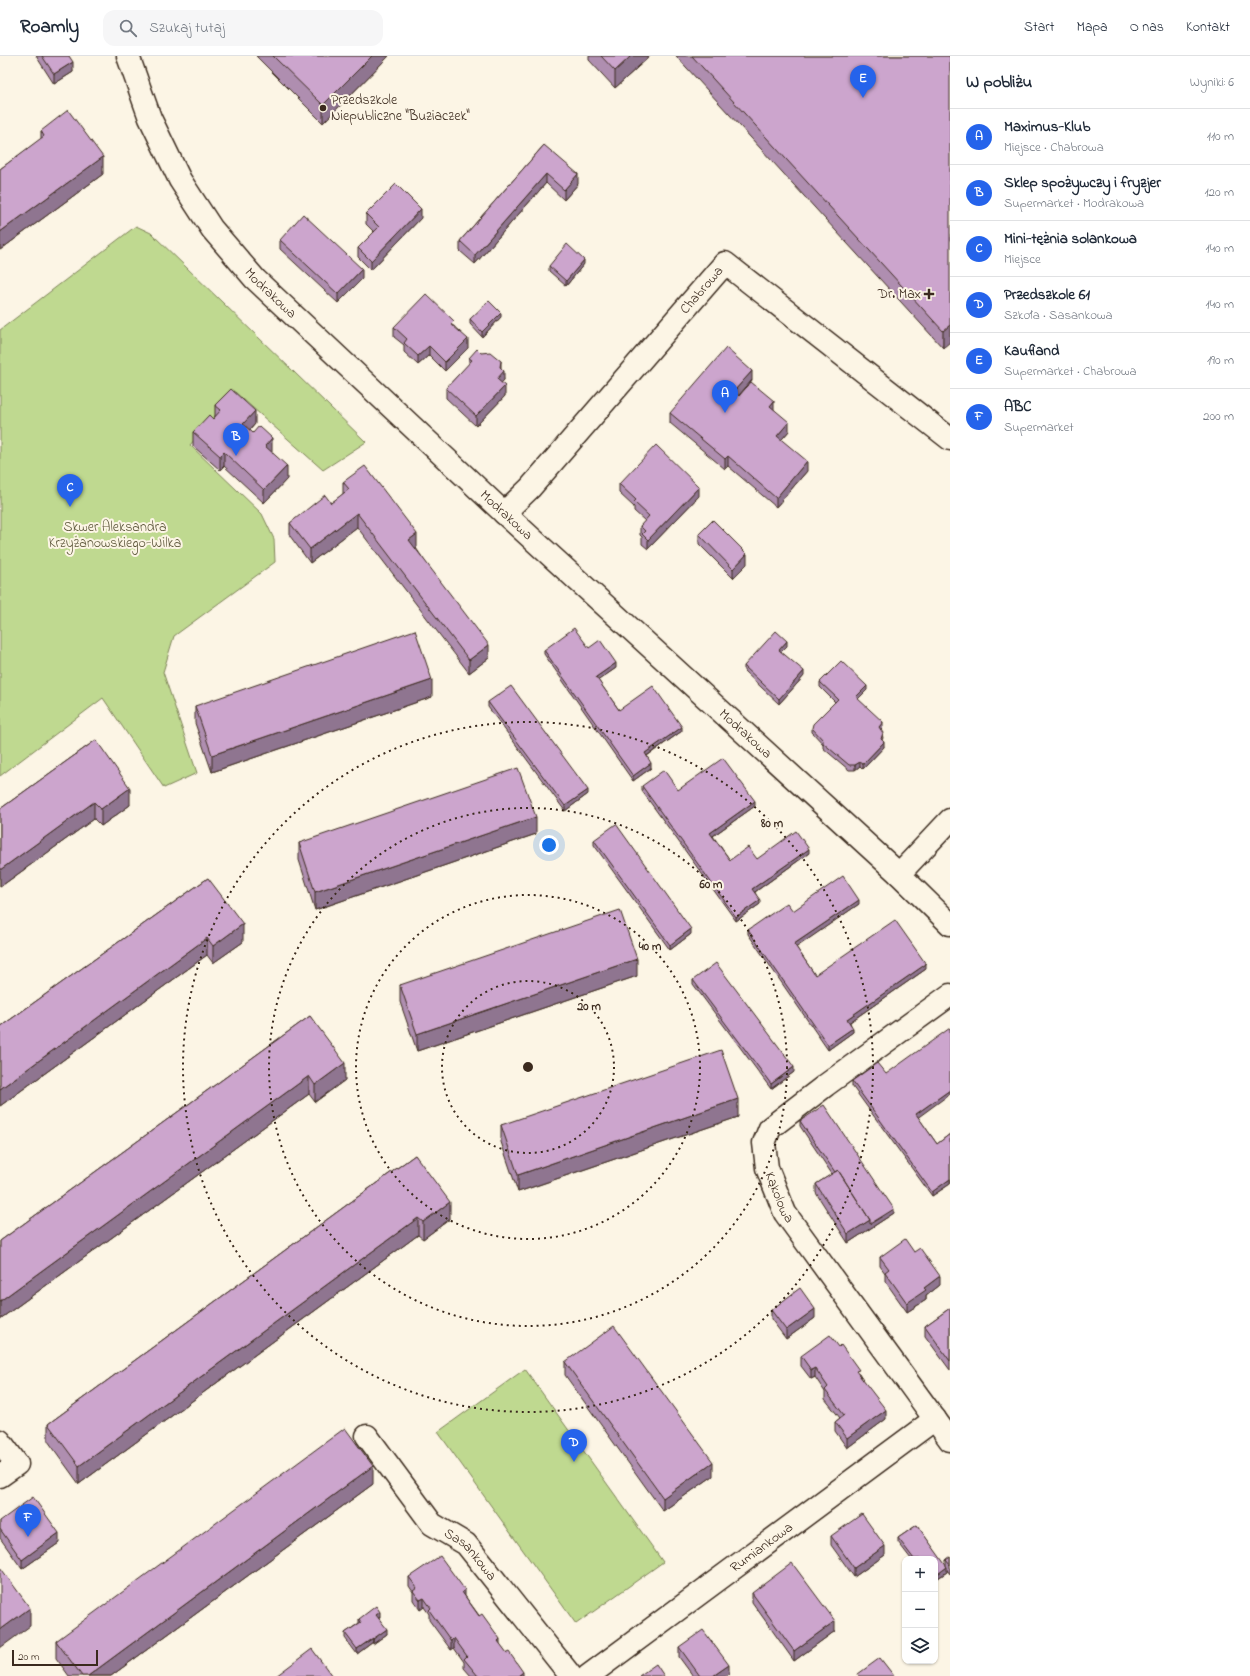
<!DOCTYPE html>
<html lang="pl">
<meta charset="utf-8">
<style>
body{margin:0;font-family:"Indie Flower",sans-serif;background:#f6f6f7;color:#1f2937}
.controls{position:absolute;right:12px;bottom:12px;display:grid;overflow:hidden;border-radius:8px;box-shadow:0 1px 3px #0004}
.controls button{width:36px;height:36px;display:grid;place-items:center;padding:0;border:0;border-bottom:1px solid #e0e1e3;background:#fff;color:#1f2937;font:20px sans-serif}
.scale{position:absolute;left:12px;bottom:10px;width:86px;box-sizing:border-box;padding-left:4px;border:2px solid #3b2a1e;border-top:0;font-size:11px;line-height:14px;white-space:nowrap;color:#3b2a1e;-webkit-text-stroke:3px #fcf5e5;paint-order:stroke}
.you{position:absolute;left:549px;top:789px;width:14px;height:14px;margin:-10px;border:3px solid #fff;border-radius:50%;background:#1a73e8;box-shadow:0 0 0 6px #1a73e833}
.badge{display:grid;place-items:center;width:26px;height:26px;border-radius:50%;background:#2563eb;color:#fff;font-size:13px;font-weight:700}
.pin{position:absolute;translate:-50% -33px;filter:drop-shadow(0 1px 2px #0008)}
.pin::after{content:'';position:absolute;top:21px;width:14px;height:12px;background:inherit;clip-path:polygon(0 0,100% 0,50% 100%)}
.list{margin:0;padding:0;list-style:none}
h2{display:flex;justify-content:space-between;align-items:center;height:52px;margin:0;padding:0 16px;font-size:17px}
h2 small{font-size:13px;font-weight:400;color:#747a83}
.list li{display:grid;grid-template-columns:26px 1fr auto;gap:12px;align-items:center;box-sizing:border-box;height:56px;padding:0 16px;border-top:1px solid #e0e1e3}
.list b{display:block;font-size:15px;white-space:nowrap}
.list p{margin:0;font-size:13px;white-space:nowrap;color:#747a83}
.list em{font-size:13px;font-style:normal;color:#747a83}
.icon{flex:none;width:22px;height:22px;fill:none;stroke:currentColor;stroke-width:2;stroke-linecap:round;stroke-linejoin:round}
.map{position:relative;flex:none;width:950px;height:1620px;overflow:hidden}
header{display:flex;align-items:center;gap:24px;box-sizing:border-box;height:56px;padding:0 20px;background:#fff;border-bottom:1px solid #e0e1e3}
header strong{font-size:19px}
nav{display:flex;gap:22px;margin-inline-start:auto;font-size:14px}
.search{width:280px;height:36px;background:#f6f6f7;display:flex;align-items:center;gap:10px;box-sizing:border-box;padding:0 14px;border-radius:12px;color:#747a83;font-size:15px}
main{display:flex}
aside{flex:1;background:#fff}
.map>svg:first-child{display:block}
.green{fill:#bfd990;stroke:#7d8257}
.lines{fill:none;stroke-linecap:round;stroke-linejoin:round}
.street-casing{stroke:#3b2a1e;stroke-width:25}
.street{stroke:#fcf5e5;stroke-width:22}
.wall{fill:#af8eb0;stroke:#3b2a1e}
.shaded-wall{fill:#8f7490;stroke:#3b2a1e}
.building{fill:#cca5cd;stroke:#3b2a1e}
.ring{fill:none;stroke:#3b2a1e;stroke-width:2;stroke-dasharray:2 4}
.poi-dot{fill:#3b2a1e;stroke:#fcf5e5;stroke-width:1.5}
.labels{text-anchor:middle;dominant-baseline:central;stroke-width:4;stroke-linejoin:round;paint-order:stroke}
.poi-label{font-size:14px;fill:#3b2a1e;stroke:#fcf5e5;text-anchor:start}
.street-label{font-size:14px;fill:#3b2a1e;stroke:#fcf5e5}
.park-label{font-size:14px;fill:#5c563a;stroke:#fcf5e5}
.centre{fill:#3b2a1e;stroke:#fcf5e5;stroke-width:2}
.ring-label{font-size:12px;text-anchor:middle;font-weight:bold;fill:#3b2a1e;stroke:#fcf5e5;stroke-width:4;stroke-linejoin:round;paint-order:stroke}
</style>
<header>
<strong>Roamly</strong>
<div class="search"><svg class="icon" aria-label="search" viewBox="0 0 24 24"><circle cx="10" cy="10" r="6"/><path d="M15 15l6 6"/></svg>Szukaj tutaj</div>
<nav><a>Start</a><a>Mapa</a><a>O nas</a><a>Kontakt</a></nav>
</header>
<main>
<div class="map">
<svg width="950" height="1620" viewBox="0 0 950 1620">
<rect width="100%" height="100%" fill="#fcf5e5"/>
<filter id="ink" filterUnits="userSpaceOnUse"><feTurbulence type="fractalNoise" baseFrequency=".025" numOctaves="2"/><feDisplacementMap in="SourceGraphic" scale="8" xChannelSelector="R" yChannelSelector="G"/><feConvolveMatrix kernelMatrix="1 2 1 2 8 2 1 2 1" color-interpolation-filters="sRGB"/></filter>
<g filter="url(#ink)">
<!-- green -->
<path class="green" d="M136,170L151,177L366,386L323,414L235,336L190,389L262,458L274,483L275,506L174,580L163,616L197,717L164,732L103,642L0,720V274Z
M525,1313L663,1506L576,1568L438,1376Z"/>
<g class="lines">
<!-- street casing -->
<g class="street-casing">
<g id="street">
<path id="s1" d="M128,0L150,62L180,124L212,173L255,223L504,457L899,818L950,868"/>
<path id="s2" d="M504,457L530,432L725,207L950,383"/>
<path d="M899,818L950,764"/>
<path id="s3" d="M950,939L826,1029L770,1072L764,1087L767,1112L785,1157L950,1384"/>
<path id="s4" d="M367,1380L432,1468L466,1488L571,1620"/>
<path d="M0,1385L17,1408L0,1420"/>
<path id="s5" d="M588,1620L935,1363"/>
</g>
</g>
<!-- street -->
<use href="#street" class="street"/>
</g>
<!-- wall -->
<path class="wall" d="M36,0H69L73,16L54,28Z
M256,0H389L323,67Z
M589,0H650L615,32L589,4Z
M676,0H950L943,292Z
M41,75L103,118L0,194V113L41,83Z
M544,89L578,128L564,144L546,127L475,208L460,195V185Z
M366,158L421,162L371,214L358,201V192L374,176L366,168Z
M280,184L362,223L338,247L280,193Z
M584,208L566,230L549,215V210Z
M501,261L482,281L470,268V263Z
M454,270L468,292L445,315L429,299L418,309L404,296V289L394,281V271Z
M481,297L501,312L504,324L501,327L505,340L476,370L446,342V332L469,308V302Z
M752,324L739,339L774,353L789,375L781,384L807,415L776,451L728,410L725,413L670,367V357Z
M215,349L255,368L250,374L272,396L287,423L264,447L224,410L220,414L193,390V376L213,363L215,360Z
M343,426L417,491L416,492L489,602L469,617L357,471L310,507L290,480V467L331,447L343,438Z
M619,428L699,440L648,493L642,488V481L640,479V470L645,465L634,455V451L619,437Z
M699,478L747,508L733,522L699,488Z
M787,590L781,596L804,620L779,648L744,615V610Z
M589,592L616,612L598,624L619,654L682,675L647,700L651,712L633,725L544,598V594Z
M820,626L867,634L858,643L883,671L881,673L883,682L882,684L884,691L863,713L860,710L855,714H849L823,692V688L812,676V672L835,646L820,631Z
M432,641L212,716L195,667V650Z
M488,646L588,738L565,755L488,651Z
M96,684L130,749L101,770L94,763L0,831V753Z
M642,730L678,734L755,750L713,780L730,804L757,803L809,797L755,836L760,848L736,865L642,735Z
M536,778L315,854L299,804V787Z
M594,784L691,878L670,894L594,789Z
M208,822L243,886L213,907L207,899L0,1050V971Z
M859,848L796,891L815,919L926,913L850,966L853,976L828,994L748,878V874L793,855Z
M637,920L417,995L400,946V929Z
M693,924L794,1016L771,1033L693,928Z
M310,960L345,1024L315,1046L309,1038L0,1263V1185Z
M852,1025L918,1061L937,1088L950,1078V1128L932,1140L852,1030Z
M738,1061L518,1136L501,1086V1069Z
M800,1065L894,1157L848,1187L816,1137V1128L832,1118L800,1070Z
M415,1099L450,1163L423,1183L418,1179L79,1428L48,1385V1368Z
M914,1196L940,1229L926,1240V1244L907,1256L885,1225V1217L880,1210V1201Z
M950,1252V1314L925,1280V1270Z
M771,1254L815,1262L786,1283L771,1263Z
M801,1300L859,1318L886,1363L847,1392L835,1375V1366L840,1362L825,1343V1336L815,1321L811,1323L801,1310Z
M565,1306L713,1420L663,1455L565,1319Z
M373,1428L111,1620H69L56,1602V1585Z
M0,1465L59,1487L22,1513L0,1482Z
M917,1469L946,1511V1504L950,1501V1518L947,1514V1516L935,1524V1503H911L898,1486V1482Z
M831,1480L885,1499L854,1521L831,1489Z
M409,1521L465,1540L523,1620H471L464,1612V1606L454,1592L451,1594L429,1564V1558L424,1551L420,1554L413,1544V1536L409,1530Z
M752,1537L835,1575L794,1605L752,1546Z
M380,1561L379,1562L387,1578L373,1588V1586L357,1598L345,1582V1577L359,1567V1563Z
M679,1591L729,1618L726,1620H693L679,1601Z"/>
<!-- shaded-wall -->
<path class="shaded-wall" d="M372,0H389L323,67V49Z
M631,0H650L615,32V15Z
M73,6V16L54,28V18Z
M103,101V118L0,194V176Z
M546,118V127L475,208V199Z
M578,118V128L564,144V134Z
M421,153V162L371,214V205Z
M584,204V208L566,230V225Z
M362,213V223L338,247V238Z
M501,257V261L482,281V276Z
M950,269V286L943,292V275Z
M468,283V292L445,315V306Z
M429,290V299L418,309V300Z
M501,305V314L504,315V324L497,332V323Z
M752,315V324L734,345V335Z
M505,330V340L476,370V360Z
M774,345V355L770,350Z
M255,355V368L243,381V368Z
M789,366V375L777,389V380Z
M272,382V396L265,404V390Z
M224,396V410L220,414V400Z
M728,400V410L725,413V403Z
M807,405V415L776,451V442Z
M287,410V423L264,447V434Z
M699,431V440L648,493V484Z
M357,457V471L310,507V493Z
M417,478V491L409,497V484Z
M747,498V508L733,522V513Z
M787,585V590L779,598V594Z
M489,589V602L469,617V604Z
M616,607V612L596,626V621Z
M804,615V620L779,648V643Z
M432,624V641L212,716V699Z
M867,630V634L856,645V641Z
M883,666V671L879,675V671Z
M682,671V675L645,701V697Z
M884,686V691L863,713V708Z
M860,706V710L855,714V709Z
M651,707V712L633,725V720Z
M130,732V749L101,770V753Z
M588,734V738L565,755V750Z
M755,745V750L710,782V777Z
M94,746V763L0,831V814Z
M536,761V778L315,854V836Z
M809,793V797L752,838V833Z
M760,844V848L736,865V861Z
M859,844V848L794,893V888Z
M243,868V886L213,907V890Z
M691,873V878L670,894V889Z
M207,882V899L0,1050V1033Z
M637,903V920L417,995V978Z
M926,908V913L847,968V963Z
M853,972V976L828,994V989Z
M345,1007V1024L315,1046V1029Z
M794,1011V1016L771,1033V1028Z
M309,1020V1038L0,1263V1245Z
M950,1034V1038L916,1063V1058Z
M738,1043V1061L518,1136V1119Z
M950,1123V1128L932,1140V1136Z
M450,1146V1163L423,1183V1166Z
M894,1153V1157L848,1187V1178L870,1164Z
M418,1162V1179L79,1428V1410Z
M940,1220V1229L926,1240V1244L907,1256V1247L924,1232Z
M815,1253V1262L786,1283V1274Z
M815,1312V1321L811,1323V1314Z
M886,1354V1363L847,1392V1382Z
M713,1406V1420L663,1455V1442Z
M373,1410V1428L111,1620H88Z
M59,1477V1487L22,1513V1504Z
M885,1490V1499L854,1521V1512Z
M947,1511V1516L935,1524V1520Z
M465,1534V1544L462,1536Z
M424,1542V1551L420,1554V1544Z
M30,1552V1570L0,1592V1574Z
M380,1556V1561L376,1564V1559Z
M835,1565V1575L794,1605V1595Z
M387,1573V1578L373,1588V1583Z
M373,1582V1586L357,1598V1593Z
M454,1582V1592L451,1594V1585Z
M500,1583V1592L498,1585Z
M729,1609V1618L726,1620H713Z
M523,1616V1620H518Z"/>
<!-- building -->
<path class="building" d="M42,0H69L73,6L54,18Z
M273,0H372L323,49Z
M601,0H631L615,15Z
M692,0H950V269L943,275Z
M68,54L103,101L0,176V113L44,80L41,75Z
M544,89L578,118L564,134L546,118L475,199L460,185Z
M396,128L421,153L371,205L358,192L379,171L366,158Z
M303,158L362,213L338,238L280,184Z
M567,188L584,204L566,225L549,210Z
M426,238L454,265L451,268L468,283L445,306L429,290L418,300L404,287L407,283L394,271Z
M489,245L501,257L482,276L470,263Z
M726,292L752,315L734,335L739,340L751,326L774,345L770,350L789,366L777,380L807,405L776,442L728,400L725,403L670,357Z
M477,293L481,297L490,296L501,305L500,311L504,315L497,323L505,330L476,360L446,332L472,304L469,302Z
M231,333L255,355L243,368L253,377L259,370L272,382L265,390L287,410L264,434L224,396L220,400L193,376L209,359L213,363L221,354L215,349Z
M656,389L699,431L648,484L642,478L645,475L640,470L649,460L634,446L636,444L619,428Z
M365,410L417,478L409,484L489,589L469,604L357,457L310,493L290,467L325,439L331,447L349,433L343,426Z
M713,464L747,498L733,513L699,478Z
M574,572L589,592L600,584L616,607L596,621L619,654L653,630L682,671L645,697L651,707L633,720L544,594Z
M415,574L432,624L212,699L195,650Z
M776,575L787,585L779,594L804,615L779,643L744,610Z
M841,605L867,630L856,641L883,666L879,671L883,677L881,683L884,686L863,708L860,706L855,709H849L823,687V684L812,672L813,668L838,643L820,626Z
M511,630L588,734L565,750L488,646Z
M96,684L130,732L101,753L94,746L0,814V753Z
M723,702L755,745L710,777L730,804L748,791L757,803L796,775L809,793L752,833L760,844L736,861L642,730L664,714L678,734Z
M518,712L536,761L315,836L299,787Z
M616,768L691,873L670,889L594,784Z
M843,820L859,844L794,888L815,919L895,864L926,908L847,963L853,972L828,989L748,874L787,847L793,855Z
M208,822L243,868L213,890L207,882L0,1033V971Z
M620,854L637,903L417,978L400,929Z
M716,907L794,1011L771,1028L693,924Z
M310,960L345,1007L315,1029L309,1020L0,1245V1185Z
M950,972V1034L916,1058L937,1088L950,1078V1123L932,1136L852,1025L877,1007L886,1018Z
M721,994L738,1043L518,1119L501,1069Z
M824,1049L894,1153L870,1168V1164L838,1114L835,1116L800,1065Z
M415,1099L450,1146L423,1166L418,1162L79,1410L48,1368Z
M838,1114L870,1164L848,1178L816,1128Z
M905,1183L914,1196L920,1192L940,1220L924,1232L926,1234L907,1247L885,1216L889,1213L880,1201Z
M800,1232L815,1253L786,1274L771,1254Z
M950,1252V1305L925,1270Z
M614,1270L713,1406L663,1442L565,1306Z
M830,1279L839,1291L841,1289L859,1314L856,1315L886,1354L847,1382L835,1366L844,1359L825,1334L828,1331L815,1312L811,1314L801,1300Z
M345,1372L373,1410L88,1620H82L56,1585Z
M33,1441L59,1477L22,1504L0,1473V1465Z
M862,1458L885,1490L854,1512L831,1480Z
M917,1469L947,1511L935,1520V1503H914L898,1482Z
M440,1500L465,1534L462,1536L479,1560L482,1558L500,1583L498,1585L507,1597L509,1596L523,1616L518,1620H478L464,1603L467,1600L454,1582L451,1585L429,1554L431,1552L424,1542L420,1544L413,1535L417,1532L409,1521Z
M950,1501V1509L946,1504Z
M792,1507L835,1565L794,1595L752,1537Z
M0,1511L30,1552L0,1574Z
M376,1550L380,1556L376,1559L387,1573L373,1583V1582L357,1593L345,1577L361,1566L359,1563Z
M703,1574L729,1609L713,1620H700L679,1591Z
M312,1593L332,1620H276Z
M880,1602L894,1620H859L858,1618Z
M656,1608L664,1620H639Z"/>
</g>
<!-- distance rings -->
<g class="ring">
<circle cx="528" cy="1011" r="86"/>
<circle cx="528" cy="1011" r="172"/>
<circle cx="528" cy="1011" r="259"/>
<circle cx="528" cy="1011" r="345"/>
</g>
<!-- markers -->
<g class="poi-dot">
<circle cx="323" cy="52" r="4"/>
<path d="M927 232h4v4h4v4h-4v4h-4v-4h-4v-4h4z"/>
</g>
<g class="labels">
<!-- poi labels -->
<g class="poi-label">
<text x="331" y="44">Przedszkole<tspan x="331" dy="16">Niepubliczne "Buziaczek"</tspan></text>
<text x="921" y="238" text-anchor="end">Dr. Max</text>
</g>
<!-- street labels -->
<g class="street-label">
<text stroke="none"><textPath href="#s2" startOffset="298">Chabrowa</textPath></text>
<text stroke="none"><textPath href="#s1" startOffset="280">Modrakowa</textPath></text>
<text stroke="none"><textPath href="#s1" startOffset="604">Modrakowa</textPath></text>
<text stroke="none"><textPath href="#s1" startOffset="928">Modrakowa</textPath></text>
<text stroke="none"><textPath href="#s3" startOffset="297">Kąkolowa</textPath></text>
<text stroke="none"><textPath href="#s5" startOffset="216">Rumiankowa</textPath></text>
<text stroke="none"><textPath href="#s4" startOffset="159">Sasankowa</textPath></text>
</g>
<!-- park labels -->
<g class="park-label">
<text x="115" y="471">Skwer Aleksandra<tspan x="115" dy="16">Krzyżanowskiego-Wilka</tspan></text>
</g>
</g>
<circle cx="528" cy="1011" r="6" class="centre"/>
<g class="ring-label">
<text x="772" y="771">80 m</text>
<text x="711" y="832">60 m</text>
<text x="650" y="894">40 m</text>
<text x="589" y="954">20 m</text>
</g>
</svg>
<div class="controls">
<button>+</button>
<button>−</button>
<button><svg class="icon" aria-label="layers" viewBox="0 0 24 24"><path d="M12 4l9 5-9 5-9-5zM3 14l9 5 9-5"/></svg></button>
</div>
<div class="scale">20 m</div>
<div class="you"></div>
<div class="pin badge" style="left:725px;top:357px">A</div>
<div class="pin badge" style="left:236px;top:400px">B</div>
<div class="pin badge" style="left:70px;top:451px">C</div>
<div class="pin badge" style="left:574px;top:1406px">D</div>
<div class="pin badge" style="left:863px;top:42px">E</div>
<div class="pin badge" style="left:28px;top:1481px">F</div>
</div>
<aside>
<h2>W pobliżu<small>Wyniki: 6</small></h2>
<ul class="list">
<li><span class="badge">A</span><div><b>Maximus-Klub</b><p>Miejsce · Chabrowa</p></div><em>110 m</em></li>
<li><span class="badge">B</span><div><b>Sklep spożywczy i fryzjer</b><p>Supermarket · Modrakowa</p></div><em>120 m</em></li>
<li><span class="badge">C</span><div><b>Mini-tężnia solankowa</b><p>Miejsce</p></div><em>140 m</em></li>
<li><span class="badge">D</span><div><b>Przedszkole 61</b><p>Szkoła · Sasankowa</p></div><em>140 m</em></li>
<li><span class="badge">E</span><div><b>Kaufland</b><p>Supermarket · Chabrowa</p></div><em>190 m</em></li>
<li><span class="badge">F</span><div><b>ABC</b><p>Supermarket</p></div><em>200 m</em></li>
</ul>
</aside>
</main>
